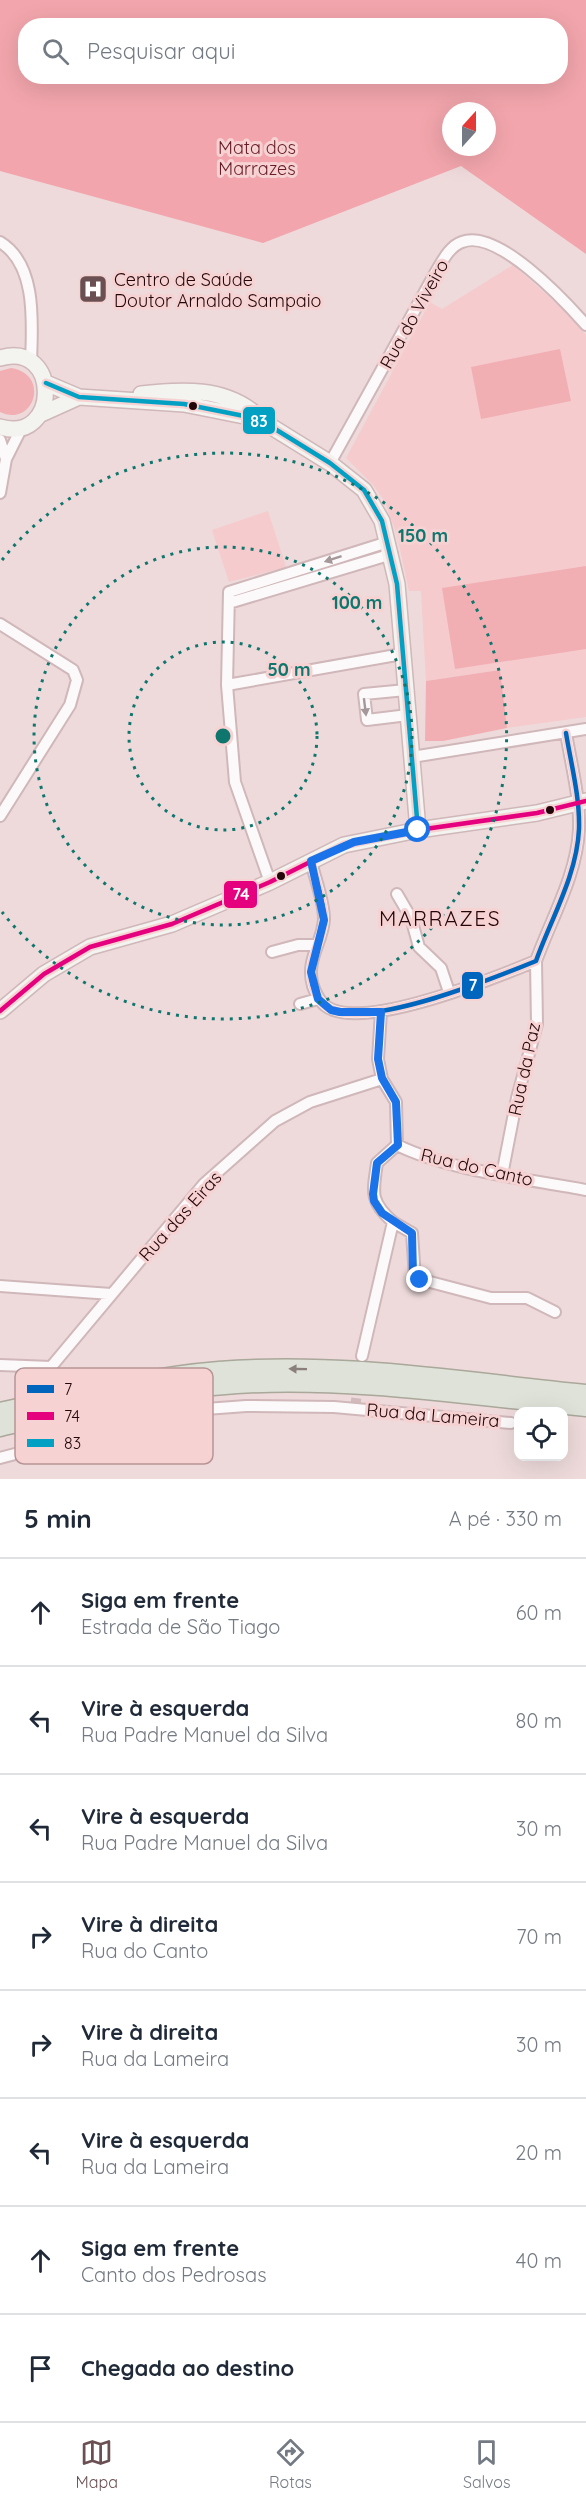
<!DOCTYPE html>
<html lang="pt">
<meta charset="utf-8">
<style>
body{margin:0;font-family:Quicksand,sans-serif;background:#f6f6f7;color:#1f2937}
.controls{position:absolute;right:18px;bottom:18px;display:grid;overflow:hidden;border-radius:12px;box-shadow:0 6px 24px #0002}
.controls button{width:54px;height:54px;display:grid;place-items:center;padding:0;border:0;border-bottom:2px solid #e0e1e3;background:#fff;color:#1f2937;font:30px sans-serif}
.compass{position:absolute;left:442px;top:102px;width:54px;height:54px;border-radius:50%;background:#fff;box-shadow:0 6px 24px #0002;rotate:21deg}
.stop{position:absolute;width:18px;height:18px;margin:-14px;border:4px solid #1a73e8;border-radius:50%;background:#fff}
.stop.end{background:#1a73e8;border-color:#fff;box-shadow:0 2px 6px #0008}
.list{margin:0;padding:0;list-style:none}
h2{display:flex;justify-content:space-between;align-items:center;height:78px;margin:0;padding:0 24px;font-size:26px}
h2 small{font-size:20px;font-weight:400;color:#747a83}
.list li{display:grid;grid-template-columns:39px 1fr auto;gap:18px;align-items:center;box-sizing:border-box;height:108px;padding:0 24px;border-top:2px solid #e0e1e3}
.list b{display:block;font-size:22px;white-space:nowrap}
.list p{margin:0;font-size:20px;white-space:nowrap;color:#747a83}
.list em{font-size:20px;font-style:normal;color:#747a83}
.icon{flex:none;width:33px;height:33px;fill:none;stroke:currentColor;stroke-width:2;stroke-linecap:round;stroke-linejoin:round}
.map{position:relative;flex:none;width:586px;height:1479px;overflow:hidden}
.search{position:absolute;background:#fff;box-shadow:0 6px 24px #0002;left:18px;right:18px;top:18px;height:66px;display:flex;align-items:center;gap:15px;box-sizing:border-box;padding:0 21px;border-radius:24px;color:#747a83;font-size:22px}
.sheet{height:942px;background:#fff}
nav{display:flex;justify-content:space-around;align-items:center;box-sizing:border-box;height:84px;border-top:2px solid #e0e1e3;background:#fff;font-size:16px;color:#747a83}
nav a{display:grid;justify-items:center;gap:3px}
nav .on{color:#6a5052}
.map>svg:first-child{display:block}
.built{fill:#f5cbcd}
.green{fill:#f1afb4}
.forest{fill:#f2a5ac;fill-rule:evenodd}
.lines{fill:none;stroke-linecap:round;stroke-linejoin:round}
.street-tunnel{stroke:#d0babc;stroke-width:10;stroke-dasharray:10 5;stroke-linecap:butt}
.street-casing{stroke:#d0b7b9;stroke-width:14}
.secondary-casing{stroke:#d0b7b9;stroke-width:18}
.highway-casing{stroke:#aaa79b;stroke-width:21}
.street{stroke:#fcf9fa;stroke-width:10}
.secondary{stroke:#f3f3ef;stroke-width:15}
.highway{stroke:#dee2d8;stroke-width:18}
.bus-1-casing{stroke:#f6d2d3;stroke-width:9}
.bus-2-casing{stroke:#f6d2d3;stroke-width:9}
.bus-3-casing{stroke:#f6d2d3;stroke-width:9}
.bus-1{stroke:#0065bd;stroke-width:4.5}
.bus-2{stroke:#e5007d;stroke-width:4.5}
.bus-3{stroke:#02a1c4;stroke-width:4.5}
.oneway{fill:#a5989a}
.oneway2{fill:#8a7f7b}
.route{stroke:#1a73e8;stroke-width:8}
.ring{fill:none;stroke:#0f766e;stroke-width:3;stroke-dasharray:3 6}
.bus-dot{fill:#230609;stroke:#f6d2d3;stroke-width:2}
.labels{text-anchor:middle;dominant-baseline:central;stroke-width:6;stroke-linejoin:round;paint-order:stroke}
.park-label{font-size:18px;fill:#681c28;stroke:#f6d2d3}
.poi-label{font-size:18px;fill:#230609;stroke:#f6d2d3;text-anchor:start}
.street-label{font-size:18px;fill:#230609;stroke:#f6d2d3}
.quarter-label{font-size:21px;letter-spacing:1.5px;fill:#230609;stroke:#f6d2d3}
.key{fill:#f6d2d3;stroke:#b79596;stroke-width:1.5}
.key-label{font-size:16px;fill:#230609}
.centre{fill:#0f766e;stroke:#f6d2d3;stroke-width:3}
.ring-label{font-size:18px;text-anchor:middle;font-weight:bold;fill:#0f766e;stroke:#f6d2d3;stroke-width:6;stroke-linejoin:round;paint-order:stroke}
.line-badge{stroke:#f6d2d3;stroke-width:2}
.badge-label{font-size:16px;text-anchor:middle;font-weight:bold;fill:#fff}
</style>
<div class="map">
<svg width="586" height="1479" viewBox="0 0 586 1479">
<rect width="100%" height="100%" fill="#eedadb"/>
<!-- built -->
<path class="built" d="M513,265L562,308L586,335V717L507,728L500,670L426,681L421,591H409L397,535L385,502L374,486L346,458L430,302L442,309Z
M268,511L286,567L229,582L212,530Z"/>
<!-- green -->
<path class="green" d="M560,349L571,401L481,419L471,367Z
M11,368C51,374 34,428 0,412V371Z
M586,566V649L455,669L442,588Z
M500,670L507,728L443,741H425L426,681Z"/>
<!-- forest -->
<path class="forest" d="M0,0H586V254L461,166L263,243L0,171ZM26,26H560V76H26ZM451,111H487V147H451Z"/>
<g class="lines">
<!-- street-tunnel -->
<path class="street-tunnel" d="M355,1408L362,1356"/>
<!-- street casing -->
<g class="street-casing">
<path id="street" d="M0,242C38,265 32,326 31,363
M0,440L6,459
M330,463L437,270C443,260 450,246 462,242C497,228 564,300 586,325
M0,493L6,459L22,427
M229,603L392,554
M0,624L73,670L77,680L70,705L0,816
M227,685L402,654
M406,690L364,694L367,720L408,715
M412,757L586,729
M311,861C315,879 324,901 324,919C323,942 305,960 313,986C317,997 322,1006 333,1010C376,1026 492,979 536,961C551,919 577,875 579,829C580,797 571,764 566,733
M270,882L235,782L227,685L229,592L388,542
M397,894L411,918L419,947L441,968L449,992
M272,952L298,945H316
M300,1004L318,999
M381,1012L378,1059L382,1079L396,1102L397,1145C450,1171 528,1179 586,1190
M502,1175L517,1098L537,1024L536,961
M393,1222L412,1233L415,1278L491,1298H527L555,1312
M0,1286L111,1294
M362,1356L393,1222C369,1201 373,1192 377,1163L397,1145
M0,1365L51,1367L204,1184L275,1121L310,1102L382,1079
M0,1458L179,1411L246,1406L334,1407L511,1423"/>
</g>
<!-- secondary casing -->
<g class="secondary-casing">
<path id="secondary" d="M0,358C61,340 60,445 0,427
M46,383L79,397L184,404L249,417L267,424L330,463L364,490L382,521L397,584L418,830
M141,394C183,390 224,386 258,416
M39,415L79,397
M0,1011L44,974L90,947L172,924L270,882L344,845L418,830L537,813L586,801"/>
</g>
<!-- highway casing -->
<g class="highway-casing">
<path id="highway" d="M0,1412C73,1396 144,1377 219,1371C341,1361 465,1382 586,1394
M0,1427C78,1409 157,1389 237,1384C353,1377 471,1396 586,1407"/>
</g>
<!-- street -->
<use href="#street" class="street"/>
<!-- secondary -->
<use href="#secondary" class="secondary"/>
<!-- highway -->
<use href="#highway" class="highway"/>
<!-- bus-1 casing -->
<g class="bus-1-casing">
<path id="bus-1" d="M311,861C315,879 324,901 324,919C323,942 305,960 313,986C317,997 322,1006 333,1010C376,1026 492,979 536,961C551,919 577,875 579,829C580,797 571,764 566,733"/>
</g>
<!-- bus-2 casing -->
<g class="bus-2-casing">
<path id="bus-2" d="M0,1011L44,974L90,947L172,924L270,882L344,845L418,830L537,813L586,801"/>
</g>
<!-- bus-3 casing -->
<g class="bus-3-casing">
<path id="bus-3" d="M46,383L79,397L184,404L249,417L267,424L330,463L364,490L382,521L397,584L418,830"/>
</g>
<!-- bus-1 -->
<use href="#bus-1" class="bus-1"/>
<!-- bus-2 -->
<use href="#bus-2" class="bus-2"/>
<!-- bus-3 -->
<use href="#bus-3" class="bus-3"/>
</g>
<!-- one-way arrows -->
<defs><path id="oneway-solid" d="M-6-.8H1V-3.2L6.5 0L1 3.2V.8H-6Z" transform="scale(1.5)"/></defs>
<g class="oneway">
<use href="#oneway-solid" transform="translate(333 559) rotate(162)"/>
<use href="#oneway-solid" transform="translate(365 707) rotate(83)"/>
</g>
<use class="oneway2" href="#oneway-solid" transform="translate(298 1369) rotate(-179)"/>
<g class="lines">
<!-- route -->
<path class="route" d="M418,830L354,842L311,861L324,920L311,972L318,999L331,1010L340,1012H381L378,1059L382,1078L396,1102L398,1145L377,1163L373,1194L374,1201L382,1213L412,1233L413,1275L420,1280"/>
</g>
<!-- distance rings -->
<g class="ring">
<circle cx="223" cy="736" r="94"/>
<circle cx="223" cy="736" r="189"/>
<path d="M2 560A283 283 0 1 1 2 912"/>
</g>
<!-- icons -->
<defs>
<g id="hospital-square" transform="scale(1.5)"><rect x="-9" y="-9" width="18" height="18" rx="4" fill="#6a5052" stroke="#f6d2d3"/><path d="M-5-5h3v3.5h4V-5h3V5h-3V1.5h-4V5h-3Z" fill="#fff"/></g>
</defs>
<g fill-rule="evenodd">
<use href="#hospital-square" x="93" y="289"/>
</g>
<!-- markers -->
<g class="bus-dot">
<circle cx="193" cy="406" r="5"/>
<circle cx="550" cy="810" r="5"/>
<circle cx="281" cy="876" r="5"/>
</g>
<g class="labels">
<!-- park labels -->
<g class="park-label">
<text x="257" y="147">Mata dos<tspan x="257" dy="21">Marrazes</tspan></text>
</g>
<!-- poi labels -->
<g class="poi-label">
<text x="114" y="279">Centro de Saúde<tspan x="114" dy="21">Doutor Arnaldo Sampaio</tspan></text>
</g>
<!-- street labels -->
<g class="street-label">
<text transform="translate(414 314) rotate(-61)">Rua do Viveiro</text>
<text transform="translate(524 1069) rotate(-78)">Rua da Paz</text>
<text transform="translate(477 1167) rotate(13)">Rua do Canto</text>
<text transform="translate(180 1216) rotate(-48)">Rua das Eiras</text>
<text transform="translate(433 1415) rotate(5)">Rua da Lameira</text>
</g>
<!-- quarter labels -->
<g class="quarter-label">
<text x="440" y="918">MARRAZES</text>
</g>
</g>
<!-- legend -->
<rect x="15" y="1368" width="198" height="96" rx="9" class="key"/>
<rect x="27" y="1385" width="27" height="8" fill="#0065bd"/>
<rect x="27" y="1412" width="27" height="8" fill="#e5007d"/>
<rect x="27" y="1439" width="27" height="8" fill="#02a1c4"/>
<g class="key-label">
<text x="64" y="1395">7</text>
<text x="64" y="1422">74</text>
<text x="64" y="1449">83</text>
</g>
<circle cx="223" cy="736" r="9" class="centre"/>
<g class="ring-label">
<text x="423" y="542">150 m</text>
<text x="357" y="609">100 m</text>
<text x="289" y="676">50 m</text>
</g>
<g class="line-badge">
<rect x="242" y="406" width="34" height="29" rx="6" fill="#02a1c4"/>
<rect x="223" y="880" width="35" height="29" rx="6" fill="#e5007d"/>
<rect x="461" y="971" width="23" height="29" rx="6" fill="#0065bd"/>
</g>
<g class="badge-label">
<text x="259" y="427">83</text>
<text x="241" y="900">74</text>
<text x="473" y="991">7</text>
</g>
</svg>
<div class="controls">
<button><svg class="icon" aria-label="locate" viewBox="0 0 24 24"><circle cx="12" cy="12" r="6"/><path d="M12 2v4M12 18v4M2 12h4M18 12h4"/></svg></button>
</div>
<svg class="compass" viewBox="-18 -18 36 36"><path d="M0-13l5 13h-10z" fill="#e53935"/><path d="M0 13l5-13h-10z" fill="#747a83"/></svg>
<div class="stop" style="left:418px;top:830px"></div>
<div class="stop end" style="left:420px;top:1280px"></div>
<div class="search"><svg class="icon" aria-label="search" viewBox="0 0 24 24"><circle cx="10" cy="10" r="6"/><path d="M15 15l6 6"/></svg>Pesquisar aqui</div>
</div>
<section class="sheet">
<h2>5 min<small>A pé · 330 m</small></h2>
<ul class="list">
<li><svg class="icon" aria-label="ahead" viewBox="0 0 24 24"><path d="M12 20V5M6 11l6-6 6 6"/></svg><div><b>Siga em frente</b><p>Estrada de São Tiago</p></div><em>60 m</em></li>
<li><svg class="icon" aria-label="left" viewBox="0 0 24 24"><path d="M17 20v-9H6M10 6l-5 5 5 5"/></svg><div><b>Vire à esquerda</b><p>Rua Padre Manuel da Silva</p></div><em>80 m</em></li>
<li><svg class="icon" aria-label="left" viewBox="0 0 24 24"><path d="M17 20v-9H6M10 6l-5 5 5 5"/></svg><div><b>Vire à esquerda</b><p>Rua Padre Manuel da Silva</p></div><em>30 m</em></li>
<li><svg class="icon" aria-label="right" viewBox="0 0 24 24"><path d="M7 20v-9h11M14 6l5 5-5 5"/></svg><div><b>Vire à direita</b><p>Rua do Canto</p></div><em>70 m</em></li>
<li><svg class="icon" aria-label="right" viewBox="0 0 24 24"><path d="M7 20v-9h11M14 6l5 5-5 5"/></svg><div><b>Vire à direita</b><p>Rua da Lameira</p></div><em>30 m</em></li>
<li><svg class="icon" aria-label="left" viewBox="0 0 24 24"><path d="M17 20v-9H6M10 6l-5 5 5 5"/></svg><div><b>Vire à esquerda</b><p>Rua da Lameira</p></div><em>20 m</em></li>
<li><svg class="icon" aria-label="ahead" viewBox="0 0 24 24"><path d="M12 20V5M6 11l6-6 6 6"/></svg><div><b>Siga em frente</b><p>Canto dos Pedrosas</p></div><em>40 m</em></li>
<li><svg class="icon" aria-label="arrive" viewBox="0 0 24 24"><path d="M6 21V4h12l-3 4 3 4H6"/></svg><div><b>Chegada ao destino</b></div></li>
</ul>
</section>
<nav>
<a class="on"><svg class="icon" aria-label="map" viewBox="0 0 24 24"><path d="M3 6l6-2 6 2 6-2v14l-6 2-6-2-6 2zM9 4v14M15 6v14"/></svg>Mapa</a>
<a><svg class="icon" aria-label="directions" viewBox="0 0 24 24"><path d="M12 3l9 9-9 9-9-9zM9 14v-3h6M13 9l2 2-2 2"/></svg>Rotas</a>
<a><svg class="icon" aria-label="saved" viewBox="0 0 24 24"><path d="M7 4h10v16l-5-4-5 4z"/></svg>Salvos</a>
</nav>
